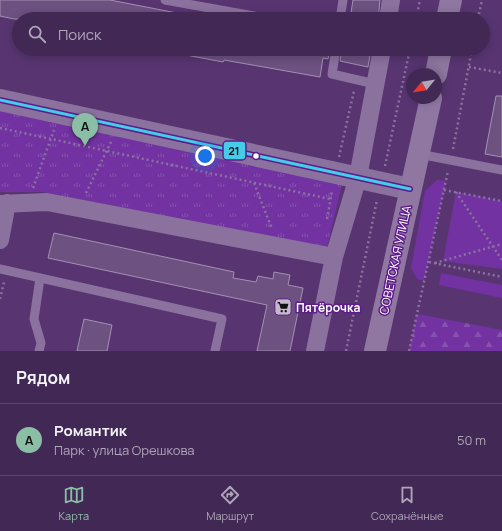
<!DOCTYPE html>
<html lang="ru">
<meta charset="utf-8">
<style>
body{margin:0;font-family:Manrope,sans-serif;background:#4c345f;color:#f1f3f6}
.compass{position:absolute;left:406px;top:68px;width:36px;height:36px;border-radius:50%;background:#422855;box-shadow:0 2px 10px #0003;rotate:240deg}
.you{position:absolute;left:205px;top:156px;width:14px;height:14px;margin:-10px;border:3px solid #fff;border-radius:50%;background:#1a73e8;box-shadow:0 0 0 6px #1a73e833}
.badge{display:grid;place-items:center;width:26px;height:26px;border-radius:50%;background:#8abfa5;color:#111;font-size:13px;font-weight:700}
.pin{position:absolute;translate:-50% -33px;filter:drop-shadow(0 1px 2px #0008)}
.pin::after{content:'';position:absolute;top:21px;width:14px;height:12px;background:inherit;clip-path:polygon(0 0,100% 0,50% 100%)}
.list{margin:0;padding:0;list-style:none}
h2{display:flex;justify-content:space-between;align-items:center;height:52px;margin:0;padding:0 16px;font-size:17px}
h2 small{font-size:13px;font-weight:400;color:#aea6b9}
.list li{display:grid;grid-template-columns:26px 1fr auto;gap:12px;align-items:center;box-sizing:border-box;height:72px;padding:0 16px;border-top:1px solid #5a446c}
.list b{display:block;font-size:15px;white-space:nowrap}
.list p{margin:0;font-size:13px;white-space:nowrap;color:#aea6b9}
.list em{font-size:13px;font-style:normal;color:#aea6b9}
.icon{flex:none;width:22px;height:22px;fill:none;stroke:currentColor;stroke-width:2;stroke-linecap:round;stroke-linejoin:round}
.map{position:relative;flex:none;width:502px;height:351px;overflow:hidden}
.search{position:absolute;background:#422855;box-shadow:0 2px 10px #0003;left:12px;right:12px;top:12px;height:44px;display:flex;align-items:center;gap:10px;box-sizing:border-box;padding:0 14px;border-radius:22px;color:#aea6b9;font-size:15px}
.sheet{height:124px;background:#422855}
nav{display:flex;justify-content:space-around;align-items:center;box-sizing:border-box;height:56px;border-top:1px solid #5a446c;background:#422855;font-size:11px;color:#aea6b9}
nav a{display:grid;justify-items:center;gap:2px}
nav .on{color:#8abfa5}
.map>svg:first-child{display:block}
.grass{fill:#7232a1}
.forest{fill:url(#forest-firs)}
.park{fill:url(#park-tufts)}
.building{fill:#6d5181;stroke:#a490b4}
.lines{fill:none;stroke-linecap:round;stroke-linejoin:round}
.path{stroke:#8b719e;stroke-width:2.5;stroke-dasharray:2 3;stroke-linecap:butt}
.service{stroke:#8b719e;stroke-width:9}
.minor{stroke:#8b719e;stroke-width:18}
.tertiary{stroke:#8b719e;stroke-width:22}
.secondary{stroke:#8f77a1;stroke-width:22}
.bus-1-casing{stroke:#5c1c8a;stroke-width:6}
.bus-1{stroke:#46cce9;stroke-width:3}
.bus-dot{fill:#fff;stroke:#5c1c8a;stroke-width:1.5}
.labels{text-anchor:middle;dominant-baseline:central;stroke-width:3;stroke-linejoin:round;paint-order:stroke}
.street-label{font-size:12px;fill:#fff;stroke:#5c1c8a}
.poi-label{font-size:12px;font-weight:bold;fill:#fff;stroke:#5c1c8a;text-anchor:start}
.line-badge{stroke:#5c1c8a;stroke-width:1.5}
.pale-badge-label{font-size:11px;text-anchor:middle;font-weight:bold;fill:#111}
</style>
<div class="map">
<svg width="502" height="351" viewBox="0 0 502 351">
<defs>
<pattern id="forest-firs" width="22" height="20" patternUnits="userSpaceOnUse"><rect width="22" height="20" fill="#7232a1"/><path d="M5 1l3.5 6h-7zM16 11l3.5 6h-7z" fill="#8751af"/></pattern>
<pattern id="park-tufts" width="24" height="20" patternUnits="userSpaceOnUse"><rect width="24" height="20" fill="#7232a1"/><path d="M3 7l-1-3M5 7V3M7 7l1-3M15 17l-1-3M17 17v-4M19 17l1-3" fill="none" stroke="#8751af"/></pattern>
</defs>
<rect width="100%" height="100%" fill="#583571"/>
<!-- grass -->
<path class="grass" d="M437,180L446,181L424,281L417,279L411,268L425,191Z
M456,192L502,201V269L443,261Z
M441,273L502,285V298L439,285Z"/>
<!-- forest -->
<path class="forest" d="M417,314L502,330V351H409Z"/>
<!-- park -->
<path class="park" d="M0,109L342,184L327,248L43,192H0Z"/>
<!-- building -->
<path class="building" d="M0,0H110L177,13V19H14L0,16Z
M353,0H380L378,19H350Z
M187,49H330L328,59L323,58L320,77L224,60L223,62L186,55Z
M342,49H371L368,67L340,61Z
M496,96H502V157L485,154Z
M54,233L234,272L233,278L256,282L258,276L273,279L274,272L290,275L288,285L303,288L290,351H257L267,305L48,258Z
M84,319L112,325L107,351H77Z"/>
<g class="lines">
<!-- path -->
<path class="path" d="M416,19L420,0
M478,19L482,0
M469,67L502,73
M0,128L330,199
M453,149L472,49
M339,157L354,91
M385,166L410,49
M254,183L272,229
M33,188L54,130
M444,190L502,201
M456,192L502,260
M86,193L111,142
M327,219L332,191
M429,262L502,277
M435,263L502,244
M0,299L4,282
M346,351L377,200
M409,351L448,171"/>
<!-- service -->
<path class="service" d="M165,0L271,19
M340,19L343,0
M336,49L332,74L375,84
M419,154L502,170
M0,269L222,319L215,351
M39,351L41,343L34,319L40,278"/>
<!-- minor -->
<path class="minor" d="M388,19L391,0
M0,204L47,202L334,257
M0,240L7,203
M315,351L334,257L358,177L382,49"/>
<!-- tertiary -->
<path class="tertiary" d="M0,100L410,189"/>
<!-- secondary -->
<path class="secondary" d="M447,19L451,0
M436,74L441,49
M375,351L431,98"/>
<!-- bus-1 casing -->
<g class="bus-1-casing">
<path id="bus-1" d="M0,100L410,189"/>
</g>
<!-- bus-1 -->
<use href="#bus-1" class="bus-1"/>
</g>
<!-- icons -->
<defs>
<g id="supermarket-square" transform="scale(0.9)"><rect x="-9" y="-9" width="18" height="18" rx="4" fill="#c5b8cd" stroke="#5c1c8a"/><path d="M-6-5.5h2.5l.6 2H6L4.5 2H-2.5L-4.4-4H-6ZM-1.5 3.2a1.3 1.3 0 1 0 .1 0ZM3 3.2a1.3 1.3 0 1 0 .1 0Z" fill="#111"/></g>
</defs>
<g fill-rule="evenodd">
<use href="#supermarket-square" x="283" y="307"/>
</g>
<!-- markers -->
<circle class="bus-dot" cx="256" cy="156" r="3.5"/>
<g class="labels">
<!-- street labels -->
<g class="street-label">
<text transform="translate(395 260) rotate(-78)">СОВЕТСКАЯ УЛИЦА</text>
</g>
<!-- poi labels -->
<g class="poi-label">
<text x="296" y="307">Пятёрочка</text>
</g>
</g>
<rect class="line-badge" x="223" y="141" width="23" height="19" rx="4" fill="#46cce9"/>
<g class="pale-badge-label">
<text x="234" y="155">21</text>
</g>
</svg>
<svg class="compass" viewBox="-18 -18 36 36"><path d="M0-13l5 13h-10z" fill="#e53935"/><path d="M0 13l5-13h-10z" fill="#aea6b9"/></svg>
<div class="you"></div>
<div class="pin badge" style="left:85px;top:146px">A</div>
<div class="search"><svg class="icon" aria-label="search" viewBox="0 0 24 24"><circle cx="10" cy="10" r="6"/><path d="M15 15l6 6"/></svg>Поиск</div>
</div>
<section class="sheet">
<h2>Рядом<small></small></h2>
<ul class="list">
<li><span class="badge">A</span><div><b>Романтик</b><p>Парк · улица Орешкова</p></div><em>50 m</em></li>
</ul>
</section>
<nav>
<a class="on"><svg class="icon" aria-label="map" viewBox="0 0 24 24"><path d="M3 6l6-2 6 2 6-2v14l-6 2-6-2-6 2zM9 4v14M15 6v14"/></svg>Карта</a>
<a><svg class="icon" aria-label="directions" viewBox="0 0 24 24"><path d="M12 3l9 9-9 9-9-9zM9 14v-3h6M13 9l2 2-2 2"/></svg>Маршрут</a>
<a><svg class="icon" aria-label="saved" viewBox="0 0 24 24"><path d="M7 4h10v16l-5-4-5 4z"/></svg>Сохранённые</a>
</nav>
